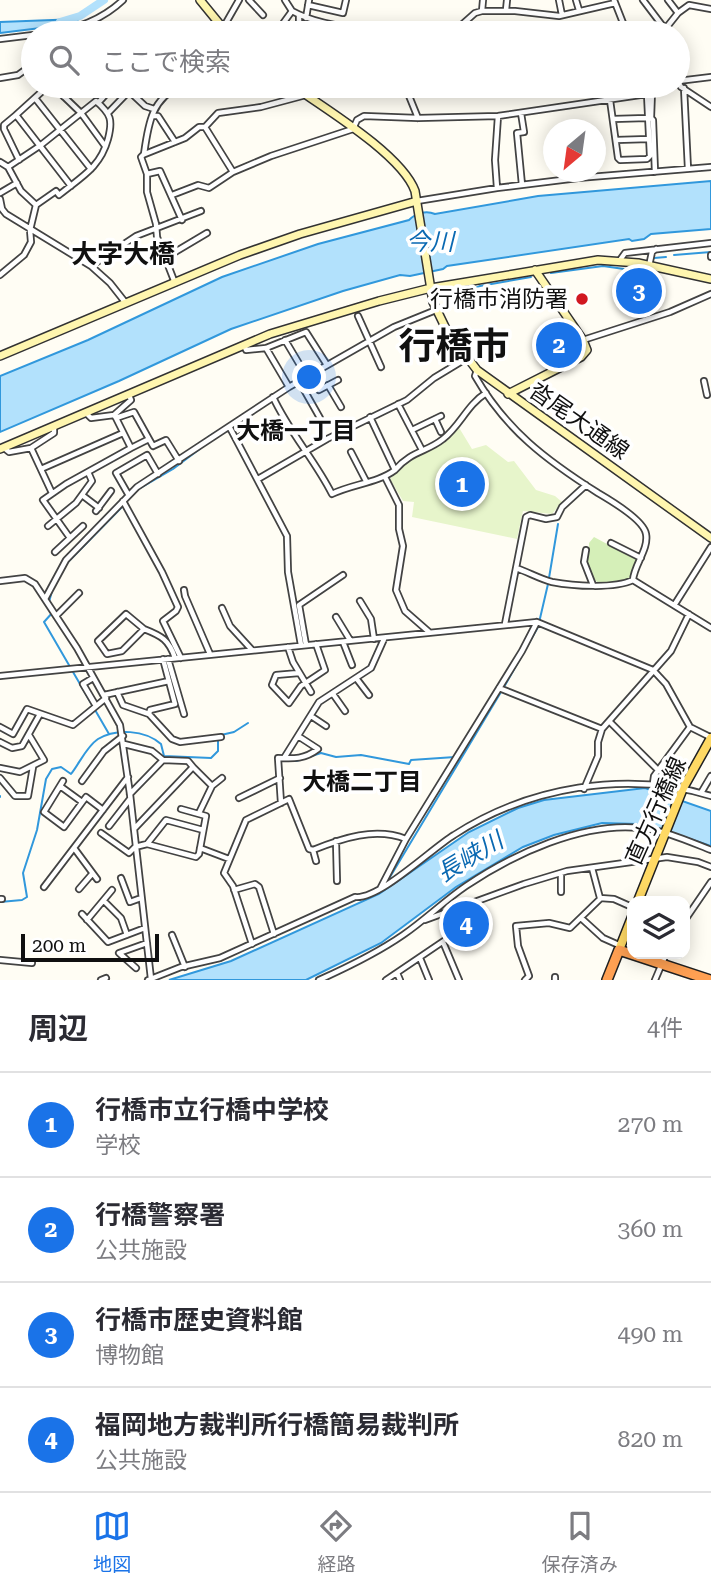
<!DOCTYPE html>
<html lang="ja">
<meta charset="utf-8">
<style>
body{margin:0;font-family:"Roboto Serif","Noto Sans JP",serif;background:#f7f7f7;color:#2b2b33}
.controls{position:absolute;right:21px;bottom:21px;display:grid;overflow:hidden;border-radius:14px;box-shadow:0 4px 18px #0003}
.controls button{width:63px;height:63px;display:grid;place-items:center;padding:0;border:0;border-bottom:2px solid #e1e1e2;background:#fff;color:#2b2b33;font:35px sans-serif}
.compass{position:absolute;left:543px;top:119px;width:63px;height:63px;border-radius:50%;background:#fff;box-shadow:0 4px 18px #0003;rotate:209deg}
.scale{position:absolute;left:21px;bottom:18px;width:138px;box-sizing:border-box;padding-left:7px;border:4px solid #101010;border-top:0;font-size:19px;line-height:24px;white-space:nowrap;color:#101010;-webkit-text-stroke:5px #fff;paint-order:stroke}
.you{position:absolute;left:310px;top:378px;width:24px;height:24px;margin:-18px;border:5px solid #fff;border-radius:50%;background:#1a73e8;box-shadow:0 0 0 10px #1a73e833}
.badge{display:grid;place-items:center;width:46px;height:46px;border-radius:50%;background:#1a73e8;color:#fff;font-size:23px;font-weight:700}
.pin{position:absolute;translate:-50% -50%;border:4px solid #fff;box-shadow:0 2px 7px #0006}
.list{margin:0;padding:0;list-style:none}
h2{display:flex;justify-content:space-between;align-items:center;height:91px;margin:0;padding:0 28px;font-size:30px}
h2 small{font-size:23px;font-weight:400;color:#7c7c81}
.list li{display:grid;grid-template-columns:46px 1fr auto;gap:21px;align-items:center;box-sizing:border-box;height:105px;padding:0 28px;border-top:2px solid #e1e1e2}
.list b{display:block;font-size:26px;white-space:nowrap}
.list p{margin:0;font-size:23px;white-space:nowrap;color:#7c7c81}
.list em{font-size:23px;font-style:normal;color:#7c7c81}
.icon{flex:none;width:38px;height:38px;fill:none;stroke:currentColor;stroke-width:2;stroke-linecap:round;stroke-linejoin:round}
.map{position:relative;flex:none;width:711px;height:980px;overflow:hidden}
.search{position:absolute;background:#fff;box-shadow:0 4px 18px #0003;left:21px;right:21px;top:21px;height:77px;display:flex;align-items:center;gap:18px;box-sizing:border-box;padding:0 24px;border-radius:38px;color:#7c7c81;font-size:26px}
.sheet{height:511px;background:#fff}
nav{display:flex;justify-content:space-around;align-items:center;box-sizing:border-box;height:98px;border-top:2px solid #e1e1e2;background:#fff;font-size:19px;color:#7c7c81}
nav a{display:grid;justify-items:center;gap:4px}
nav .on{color:#1a73e8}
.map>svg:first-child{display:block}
.green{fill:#d5efb8}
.pitch{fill:#e7f5cb}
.water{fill:#b2e1fc;stroke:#3198dc;stroke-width:2}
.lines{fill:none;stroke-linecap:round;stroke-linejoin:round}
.stream{stroke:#3198dc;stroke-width:2}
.river{stroke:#b2e1fc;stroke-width:8}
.street-casing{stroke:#434343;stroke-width:8}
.secondary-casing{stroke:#323232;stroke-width:10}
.primary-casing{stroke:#212121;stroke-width:11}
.highway-casing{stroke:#212121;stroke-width:12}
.street{stroke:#fff;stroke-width:4.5}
.secondary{stroke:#fff6af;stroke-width:7}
.primary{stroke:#ffd964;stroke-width:8}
.highway{stroke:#ffa052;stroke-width:9}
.poi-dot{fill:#d11821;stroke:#fff;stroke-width:2.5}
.labels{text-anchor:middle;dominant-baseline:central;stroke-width:7;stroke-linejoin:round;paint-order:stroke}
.poi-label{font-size:23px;fill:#101010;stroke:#fff;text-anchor:end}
.street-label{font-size:23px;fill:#101010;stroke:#fff}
.water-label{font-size:24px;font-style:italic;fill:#0a69b2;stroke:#fff}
.neighbourhood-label{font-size:24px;font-weight:bold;fill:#101010;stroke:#fff}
.quarter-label{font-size:26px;font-weight:bold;fill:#101010;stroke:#fff}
.town-label{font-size:37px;font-weight:bold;fill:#101010;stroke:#fff}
</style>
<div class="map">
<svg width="711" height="980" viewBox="0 0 711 980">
<rect width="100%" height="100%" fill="#fffdf4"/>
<!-- green -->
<path class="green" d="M594,537L637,560L628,581L599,583L593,579L586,560L589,552V543Z"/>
<!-- pitch -->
<path class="pitch" d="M458,426L472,449L486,445L508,462L514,461L536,490L555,496L562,502L552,514L523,511L517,539L412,517L414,502L403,501L390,479L406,461L444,442Z"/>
<!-- water -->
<path class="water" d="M79,19L65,25L0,33V22Z
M711,181V229L651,234L644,239L632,241L629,239L447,266L443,269L410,276L400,275L343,291L231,329L119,381L0,432V376L88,340L222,277L318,244L409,220C416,213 426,210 435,214L538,196Z
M645,788L711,811V846L661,829L638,824L602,823L554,835L523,847L456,887L381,943L306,980H169L231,961L379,894L469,832L518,808L544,800Z"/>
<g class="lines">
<!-- stream -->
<path class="stream" d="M674,255L711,252
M654,258L666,257
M551,273L603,266L652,273
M445,303L480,286L531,277
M208,437L224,427
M126,501L137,490L173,469L201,448
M66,564L123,506
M549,578L558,524
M49,602L52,591
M53,612L44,622L109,734
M504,687L538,627L548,584
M221,735L234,732L248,723
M281,760L296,761L321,753L336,757L361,755L409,764L411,760L455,757
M0,797V796
M387,882L501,692
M0,902L22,900L27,897L23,873L37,830L46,779L52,769L61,767L71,774C79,764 87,746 98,739C116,728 145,730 161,744L164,756L211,758L218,751V740"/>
<!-- river -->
<path class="river" d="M60,22L80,16L104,0"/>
<!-- street casing -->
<g class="street-casing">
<path id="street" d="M249,0L263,15
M285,0L292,11
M559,0L562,15
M576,0L579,10
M614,0L627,33
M643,0L665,29
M668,0L678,13
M308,5L343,13L346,0
M506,10L507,0
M482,11L483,0
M299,15V33
M306,18L309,0
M223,28L239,0
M49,33C77,29 103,19 123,0
M204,33L216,22
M276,33L292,11C330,32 402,32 446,32L457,29L475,13L482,11H515L559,16L615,3
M662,33L678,13L689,5L711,9
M0,39L33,35
M0,78L18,75L33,64
M678,81L711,77
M678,82L681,87L711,107
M48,86L16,115L71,186
M53,86L81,113L105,146
M98,86L107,93L98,103
M405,86L418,118
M684,88L688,169
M129,91L145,106L154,109
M652,91L651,118L653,120L655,172
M64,97L75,86
M35,98L91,169
M610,100L618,158L620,160L647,159L650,156L647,94
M108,113L134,86
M521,113L524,132L517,133L522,185
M16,115L4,125V129L19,160
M152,116H158L175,142
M613,119L647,118
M616,140L649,139
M145,154L185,138L199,127H205L218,113L261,107L306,95
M0,162L8,167L21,191L36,205
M233,172L271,156L353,129L357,120L364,116L418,118L498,116L647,94L666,86
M147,174L160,171L182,220
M497,188L495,160L498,116
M0,193L17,183
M172,195L198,185L209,188L233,172L205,127
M0,199L2,209L6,214L91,266L110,283L125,302
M417,201L497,188L578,178L711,167
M711,255V257
M165,258L207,233
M620,260L625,253L711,243
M91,266L136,236L201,211
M649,266L652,252L656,249
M0,275L24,255L31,242L30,230L36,205L56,191L59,195C81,177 100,168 108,139C113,120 111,114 96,101L41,145L8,167
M175,283L157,237L156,224L147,192V174L141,157L144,154C148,126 151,98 181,86
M358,316L381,367
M285,340L307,377
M583,340L670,312L711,294
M244,345L246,350L266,348L306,332L327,365
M266,348L289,387
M477,370L475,376C506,430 546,460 598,493C610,500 644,520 646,534C649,549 634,565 633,580
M311,375L319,390L338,380
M299,381L320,418
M704,381L707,395
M328,385L341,407
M273,397C289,432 315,460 332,494C352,484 378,483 395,470L370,417
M398,404L422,450
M86,413L91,418L114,415
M116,418L134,412L149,439L131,448
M116,418L114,415L131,400L129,395
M435,419L441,432
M230,428L287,536L288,572L301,645
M412,430L441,416
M149,439L153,446L166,440L179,461
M236,439L251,430
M4,448L9,452L31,448L54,433V427
M31,448L52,493
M351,452L366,481
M41,469L123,433
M395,470C411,451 427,452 443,439C460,426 467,405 486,393
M385,477L399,505V529L403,546L396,590L405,611L429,632
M258,479L327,439L407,400L434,378L467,358
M128,494L116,473L147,455L158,474
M82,495L99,508
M123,501L162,572L178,607L176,611L163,621L181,658
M96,511L111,491
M48,526L76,503L92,481L88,472
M70,538L43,500L66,484L131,448L116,418
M611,543L641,558
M586,550L584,562L593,585
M55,552L83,526
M516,568C528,572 540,579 552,582C573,586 614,589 633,580
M633,580L711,628
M0,581L25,578L35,584L77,648L120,725L130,794L151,979
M184,590L185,596L210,654
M45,599L66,560L137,487L289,387L394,327L436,310
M360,601L371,619L374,639
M675,604L711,547
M222,608L230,626L252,650
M56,616L79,593
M336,617L350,640
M505,624L526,517L530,515L546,519L557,517L562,507L586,485
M144,629L126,614L98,641L107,654L122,651L144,629C162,636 169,640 175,658
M343,642L352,665
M306,645L299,605L343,575
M288,647L293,662L311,692
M168,659L184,714
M299,673L276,675L272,685L289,703L301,686L325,670L316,644
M0,676L537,622L653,670L666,684L690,727L710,737
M93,678L83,684L96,706
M356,678L369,695
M499,688L602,729
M117,692L123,705L149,714L172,739L180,742L221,737
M333,694L345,711
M104,695L169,681
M149,714L150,710L175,704L163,659
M311,716L326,726
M610,722L658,770
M0,727L13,734L27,709L73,725L106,698
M0,742L12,748L22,746L40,714
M124,744L152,751L163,760
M284,758L319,702L371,668L384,639
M193,767L212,786
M0,768L20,772L44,760L29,735
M0,778L15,796H28L33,767
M63,781L44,812L64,827L86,797L103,810
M82,781L104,751L123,736
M653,783L654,776L690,727
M60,786L82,802
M584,789L598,756V742L602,729L671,651L689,614
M701,793L711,776
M130,794L163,760L188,761L193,767L134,829
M239,798L280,778
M281,803L278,758C294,759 305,759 318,749L298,736
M199,813L212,786L222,778
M109,826L130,799
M101,833L129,853L135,847L147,844L166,820L203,830
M336,841L337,881
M147,844L196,857L199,854L206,816L181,809
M74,848L97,879
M200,848L229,859
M313,850L316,861
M592,868L600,898L614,899L632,907
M561,873V892
M121,878L130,902L141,898
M44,887L128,777
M79,889L92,874
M380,889L406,839L522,651L537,622
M234,890L255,884L259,887L274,934
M0,899H2
M104,901L121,918L127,935
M82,914L108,942L145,928
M581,918L603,938L621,946
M87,920L112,890
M425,920L524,884L567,871L667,857L698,862L711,867
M685,920L711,882
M172,935L185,967
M443,942L459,980
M252,944L233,886L224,873L246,820L289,799L309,849L313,850C343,838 375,827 406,839
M420,958L429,980
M0,960L32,963
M136,968L119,953L147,943
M397,973L400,980
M555,977V980
M101,980L106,978
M148,980L181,967L220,958L355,897C379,900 431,849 454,835C528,787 626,770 711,796
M319,980C348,967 377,953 403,935C425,920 444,901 466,886C513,854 583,822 640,828C664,830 688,841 711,850
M386,980L454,934L447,911
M525,980L529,976L518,946L516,926L549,923L570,928L601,898
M655,980L666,954"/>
</g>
<!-- secondary casing -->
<g class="secondary-casing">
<path id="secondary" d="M200,0L227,33
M293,86C326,109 402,155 415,191L433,302L447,331L477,370L711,538
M0,356L240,255L300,234L417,201
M508,394L581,357L587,350L583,340L535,270
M0,449L270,334L379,301L431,288L598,260L638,263L711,279"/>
</g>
<!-- primary casing -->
<g class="primary-casing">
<path id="primary" d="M638,901L683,788L711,738
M619,950L632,917"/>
</g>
<!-- highway casing -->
<g class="highway-casing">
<path id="highway" d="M607,980L619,950L710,980"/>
</g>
<!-- street -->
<use href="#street" class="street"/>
<!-- secondary -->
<use href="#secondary" class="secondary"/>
<!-- primary -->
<use href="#primary" class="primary"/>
<!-- highway -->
<use href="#highway" class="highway"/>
</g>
<!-- markers -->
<circle class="poi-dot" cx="582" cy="299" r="7"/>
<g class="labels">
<!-- poi labels -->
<g class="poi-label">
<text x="568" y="299">行橋市消防署</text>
</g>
<!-- street labels -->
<g class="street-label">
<text transform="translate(579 421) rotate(35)">沓尾大通線</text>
<text transform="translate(656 811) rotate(-66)">直方行橋線</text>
</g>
<!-- water labels -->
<g class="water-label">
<text x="430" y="242">今川</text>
<text transform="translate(470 857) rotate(-31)">長峡川</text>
</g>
<!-- neighbourhood labels -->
<g class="neighbourhood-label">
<text x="296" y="431">大橋一丁目</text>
<text x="362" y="782">大橋二丁目</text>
</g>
<!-- quarter labels -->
<g class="quarter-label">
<text x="123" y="254">大字大橋</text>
</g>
<!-- town labels -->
<g class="town-label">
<text x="454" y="346">行橋市</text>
</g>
</g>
</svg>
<div class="controls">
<button><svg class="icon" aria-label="layers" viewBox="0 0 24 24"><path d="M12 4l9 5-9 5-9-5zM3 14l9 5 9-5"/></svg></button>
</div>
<svg class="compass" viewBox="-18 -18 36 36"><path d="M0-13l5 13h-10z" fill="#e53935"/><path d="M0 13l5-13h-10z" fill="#7c7c81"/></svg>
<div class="scale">200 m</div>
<div class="you"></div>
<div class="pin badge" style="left:462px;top:484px">1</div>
<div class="pin badge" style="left:559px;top:345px">2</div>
<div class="pin badge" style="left:639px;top:291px">3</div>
<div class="pin badge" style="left:466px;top:924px">4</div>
<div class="search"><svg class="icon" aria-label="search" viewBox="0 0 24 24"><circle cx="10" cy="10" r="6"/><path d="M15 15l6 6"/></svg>ここで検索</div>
</div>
<section class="sheet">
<h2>周辺<small>4件</small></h2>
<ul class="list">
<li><span class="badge">1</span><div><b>行橋市立行橋中学校</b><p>学校</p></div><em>270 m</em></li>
<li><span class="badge">2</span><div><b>行橋警察署</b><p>公共施設</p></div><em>360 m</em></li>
<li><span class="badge">3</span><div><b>行橋市歴史資料館</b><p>博物館</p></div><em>490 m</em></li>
<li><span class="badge">4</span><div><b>福岡地方裁判所行橋簡易裁判所</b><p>公共施設</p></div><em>820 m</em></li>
</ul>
</section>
<nav>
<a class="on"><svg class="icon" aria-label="map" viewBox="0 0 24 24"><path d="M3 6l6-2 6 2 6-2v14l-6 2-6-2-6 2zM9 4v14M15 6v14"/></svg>地図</a>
<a><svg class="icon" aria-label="directions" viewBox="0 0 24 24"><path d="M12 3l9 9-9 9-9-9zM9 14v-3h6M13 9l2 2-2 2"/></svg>経路</a>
<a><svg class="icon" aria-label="saved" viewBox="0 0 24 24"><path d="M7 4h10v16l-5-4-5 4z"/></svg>保存済み</a>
</nav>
